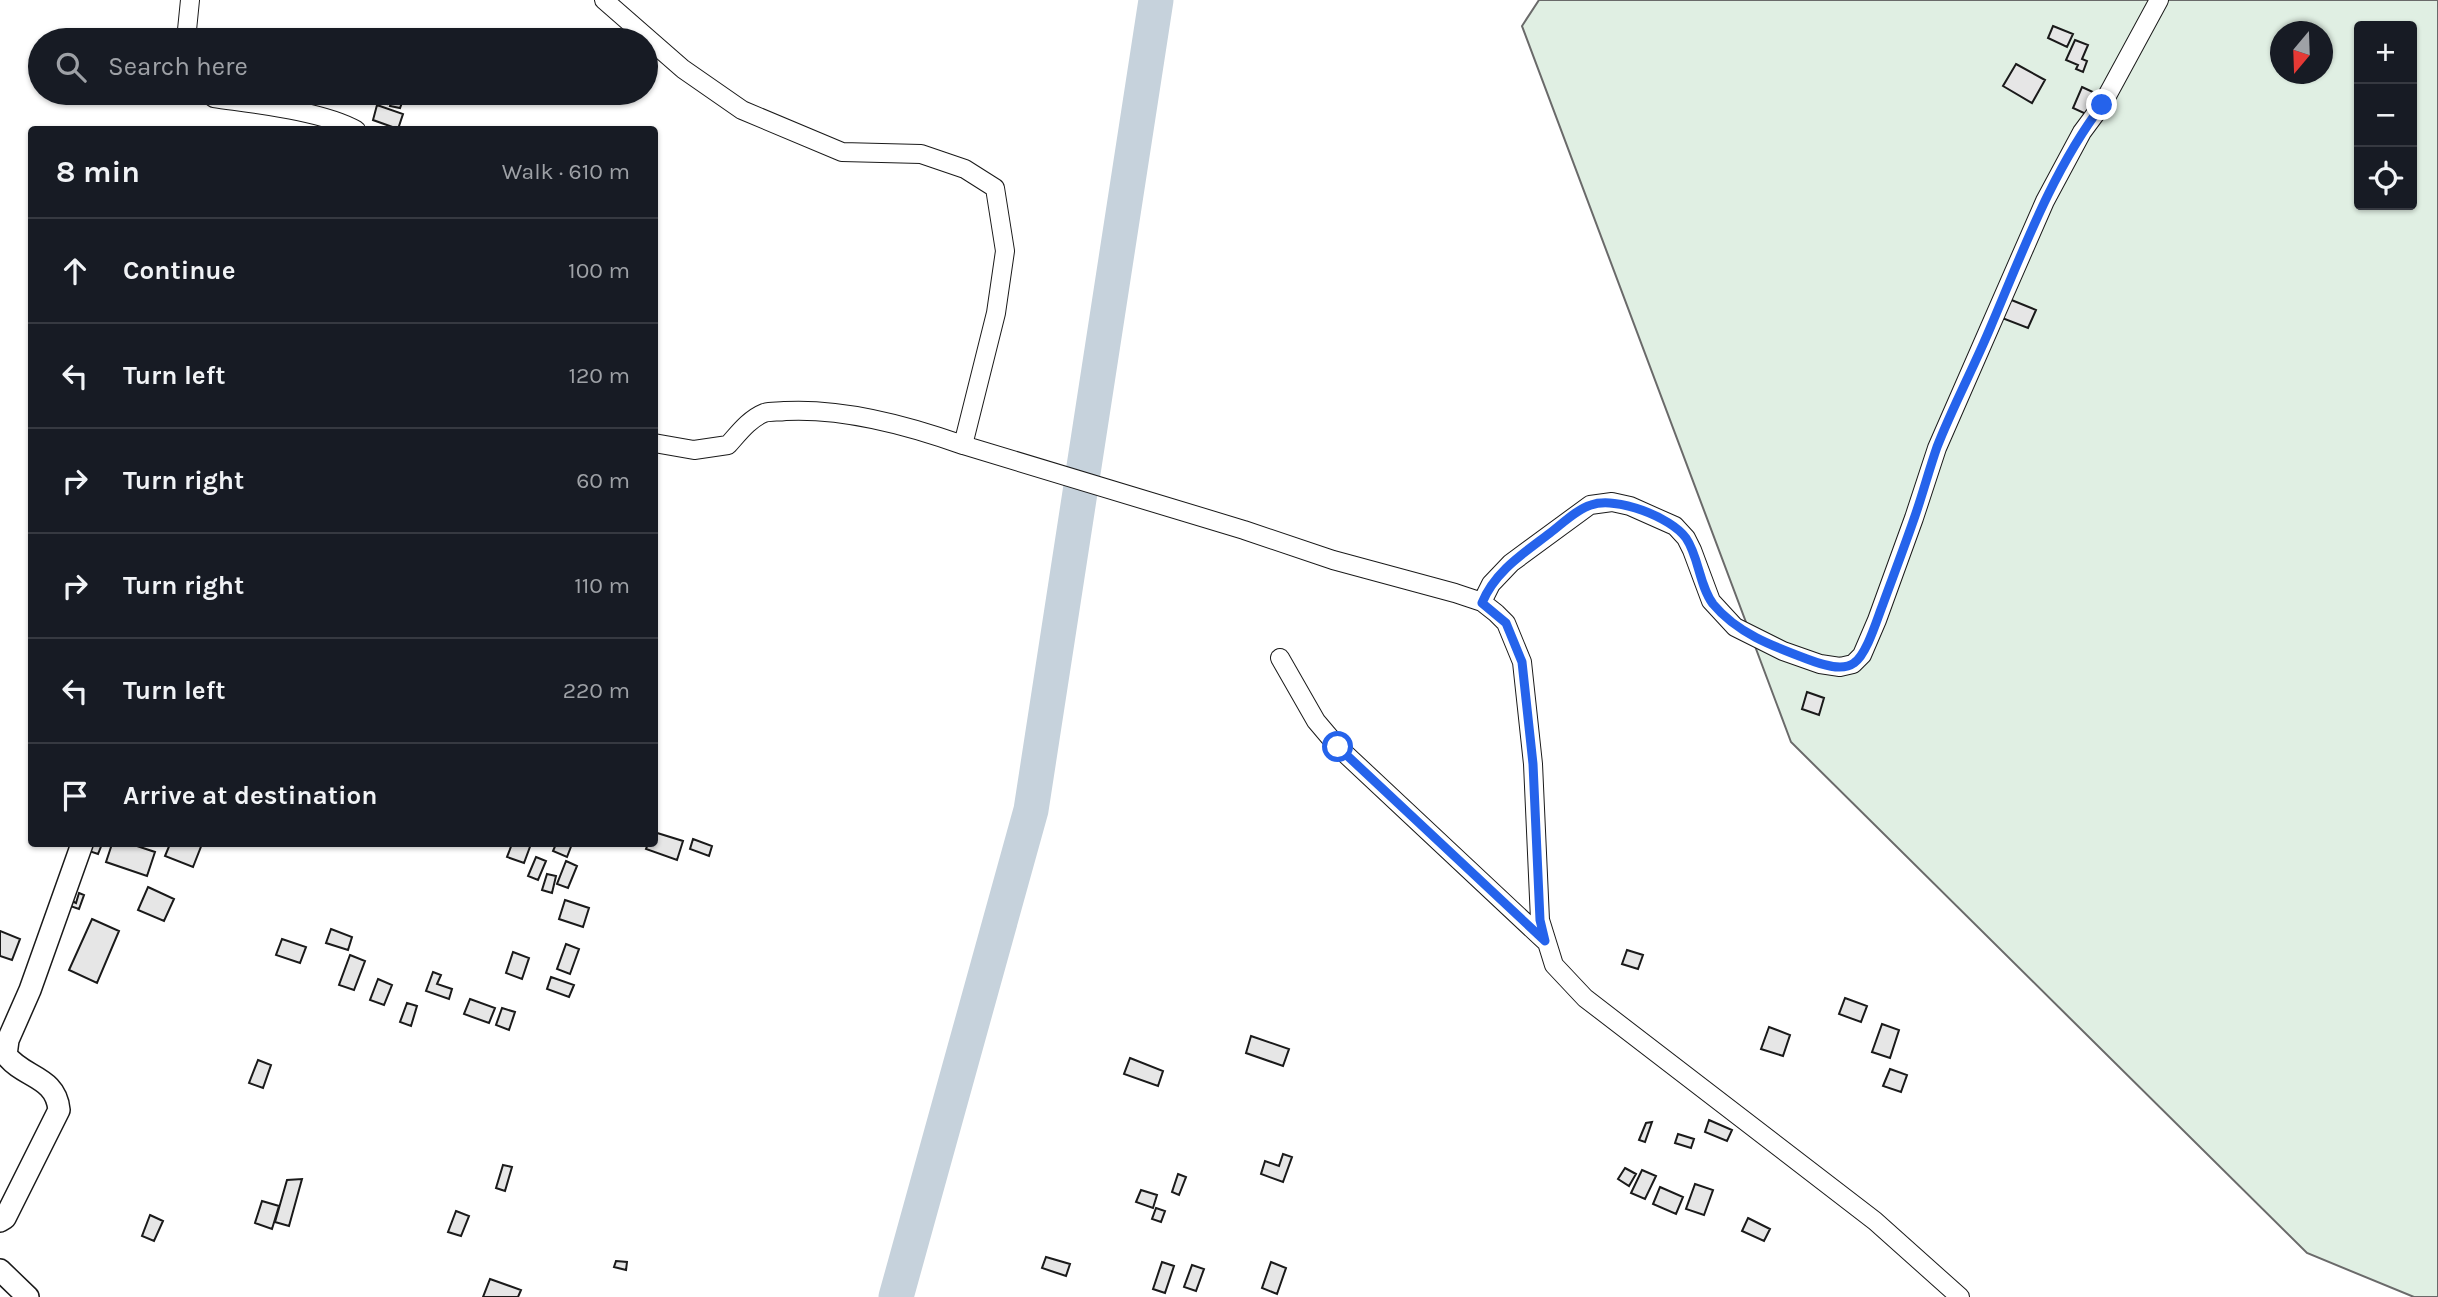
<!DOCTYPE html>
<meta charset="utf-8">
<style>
body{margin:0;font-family:Karla,sans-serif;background:#20242c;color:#f1f3f6}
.controls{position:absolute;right:21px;top:21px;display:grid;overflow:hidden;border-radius:7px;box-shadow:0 2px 5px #0004}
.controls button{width:63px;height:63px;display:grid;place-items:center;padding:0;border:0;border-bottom:2px solid #363941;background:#171b24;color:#f1f3f6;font:35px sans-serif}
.compass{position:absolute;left:2270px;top:21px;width:63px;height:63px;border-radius:50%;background:#171b24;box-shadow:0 2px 5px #0004;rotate:199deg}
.stop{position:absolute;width:21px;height:21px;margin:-16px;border:5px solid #2563eb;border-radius:50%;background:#fff}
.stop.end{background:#2563eb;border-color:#fff;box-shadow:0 2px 7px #0008}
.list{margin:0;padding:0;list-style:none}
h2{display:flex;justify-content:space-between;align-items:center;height:91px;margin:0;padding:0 28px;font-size:30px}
h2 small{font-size:23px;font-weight:400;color:#9ea1a6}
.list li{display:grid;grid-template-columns:46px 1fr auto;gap:21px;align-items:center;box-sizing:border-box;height:105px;padding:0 28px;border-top:2px solid #363941}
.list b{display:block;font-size:26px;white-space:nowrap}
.list em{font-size:23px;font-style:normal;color:#9ea1a6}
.icon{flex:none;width:38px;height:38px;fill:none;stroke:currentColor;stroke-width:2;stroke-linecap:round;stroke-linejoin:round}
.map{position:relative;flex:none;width:2438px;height:1297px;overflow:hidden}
.search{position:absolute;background:#171b24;box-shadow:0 2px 5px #0004;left:28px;top:28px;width:630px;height:77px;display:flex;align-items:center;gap:18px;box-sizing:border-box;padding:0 24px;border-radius:38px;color:#9ea1a6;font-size:26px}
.panel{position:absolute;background:#171b24;box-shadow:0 2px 5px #0004;left:28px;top:126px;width:630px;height:721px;border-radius:7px}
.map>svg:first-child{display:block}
.green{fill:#e0efe3;stroke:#6a6a6a;stroke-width:2;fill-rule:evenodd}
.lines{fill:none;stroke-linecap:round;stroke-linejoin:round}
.river{stroke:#c6d2dc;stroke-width:35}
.building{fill:#e6e6e6;stroke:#1a1a1a;stroke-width:2}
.minor-casing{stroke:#1a1a1a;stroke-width:20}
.tertiary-casing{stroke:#1a1a1a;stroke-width:24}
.minor{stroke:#fff;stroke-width:18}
.tertiary{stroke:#fff;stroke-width:21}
.route{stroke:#2563eb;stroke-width:9}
</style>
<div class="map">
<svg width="2438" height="1297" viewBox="0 0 2438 1297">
<rect width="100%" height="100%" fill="#fff"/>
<!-- green -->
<path class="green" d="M1539,0H2438V1297H2414L2307,1253L1791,742L1522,26ZM2359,26H2412V205H2359ZM2280,32H2322V74H2280Z"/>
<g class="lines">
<!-- river -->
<path class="river" d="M896,1297L1031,810L1156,0"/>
</g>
<!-- building -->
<path class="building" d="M2053,26L2073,34L2067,47L2048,38Z
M2075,40L2088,45L2082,59L2087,61L2083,72L2076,69L2078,65L2066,60Z
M2016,64L2045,80L2032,103L2003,86Z
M2082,87L2095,93L2086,114L2073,108Z
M383,93L390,94L387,104L379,102Z
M513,93H533L527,102Z
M393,97L403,100L400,108L390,106Z
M377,105L403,114L398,129L373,120Z
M2009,299L2036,310L2028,328L2002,318Z
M1807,692L1824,698L1819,715L1802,709Z
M654,832L683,841L677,860L646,849L648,844H654Z
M693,839L712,846L709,856L690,849Z
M92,844H102L98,854L89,851Z
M112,844H131L155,852L147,876L106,862Z
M170,844H202L193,867L165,856Z
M512,844H531L524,863L507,857Z
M556,844H572L567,857L553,851Z
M536,857L546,861L538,880L528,876Z
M566,861L577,866L568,888L557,884Z
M547,874L556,876L552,893L542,890Z
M148,887L174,899L164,921L138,910Z
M79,893L84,895L79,909L70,906L72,901L76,903Z
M565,900L589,908L583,927L559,919Z
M92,919L119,931L97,983L69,970Z
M331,929L352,937L348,950L326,943Z
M0,931L20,939L12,960L0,956Z
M282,939L306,947L300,963L276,955Z
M566,944L579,949L570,974L557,969Z
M1627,950L1643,955L1638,969L1622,964Z
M513,952L529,958L522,979L506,973Z
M350,955L365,961L354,990L339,985Z
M433,972L441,975L437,984L452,989L449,999L426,991Z
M551,977L574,985L569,997L547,989Z
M378,979L392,985L384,1005L370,1000Z
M1845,998L1867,1006L1861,1022L1839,1014Z
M470,999L495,1008L489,1023L464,1014Z
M407,1003L417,1006L411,1026L400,1022Z
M502,1008L515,1012L509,1030L496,1025Z
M1882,1024L1899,1030L1890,1058L1872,1052Z
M1769,1027L1790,1035L1783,1056L1761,1049Z
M1251,1036L1289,1049L1283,1066L1246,1053Z
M1130,1058L1163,1071L1158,1086L1124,1074Z
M258,1060L271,1065L263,1088L249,1083Z
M1890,1069L1907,1075L1901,1092L1883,1086Z
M1709,1120L1732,1130L1727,1141L1705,1132Z
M1652,1122L1645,1142L1639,1140L1646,1123Z
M1678,1134L1694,1139L1691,1148L1675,1143Z
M1283,1154L1292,1157L1283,1182L1261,1174L1265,1161L1279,1166Z
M503,1165L512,1167L505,1191L496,1188Z
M1625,1168L1636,1174L1629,1186L1618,1179Z
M1642,1170L1656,1176L1645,1199L1631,1193Z
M1178,1174L1186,1177L1179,1195L1172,1192Z
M302,1179L289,1226L275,1222L287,1180Z
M1695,1184L1713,1190L1704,1215L1686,1209Z
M1660,1187L1683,1197L1676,1214L1653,1204Z
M1141,1190L1157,1195L1153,1208L1136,1202Z
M262,1201L279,1206L272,1229L255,1223Z
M1156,1208L1165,1211L1161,1222L1152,1219Z
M456,1211L469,1216L461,1236L448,1232Z
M150,1215L163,1221L154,1241L142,1236Z
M1748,1218L1770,1229L1764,1241L1742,1231Z
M1046,1257L1070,1264L1066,1276L1042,1268Z
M616,1261L627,1262L626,1270L614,1267Z
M1162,1262L1174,1266L1165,1293L1153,1289Z
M1271,1262L1286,1268L1277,1294L1262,1288Z
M1192,1265L1204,1269L1196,1291L1184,1287Z
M490,1279L521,1290L518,1297H483Z"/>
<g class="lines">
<!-- minor casing -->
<g class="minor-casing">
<path id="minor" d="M604,0L683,69L742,110L842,152L921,154L965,169L995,188L1005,251L996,313L963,445L1244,530L1333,560L1455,593L1482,602L1496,613L1506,623L1522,662L1533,764L1540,920L1554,965L1585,998L1875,1221L1960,1297
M186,40L190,0
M207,93L214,98C254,104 323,111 356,130
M654,443L694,450L728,445C738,434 749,419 764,413C770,411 778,412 785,411C842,408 910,426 963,445
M1482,602L1491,584L1511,563L1590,505L1612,502L1630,506L1675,526L1686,538L1692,550L1711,601L1735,627L1783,651L1820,664L1840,667L1853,664L1862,655L1877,620L1914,518L1937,448L2045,201L2082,132L2102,105L2159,0
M1280,658L1316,721L1338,747L1545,941"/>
</g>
<!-- tertiary casing -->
<g class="tertiary-casing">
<path id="tertiary" d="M0,1221L5,1218L59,1110C56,1076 23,1078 6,1055L8,1040L30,990L82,844
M0,1270L28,1297"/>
</g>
<!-- minor -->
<use href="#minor" class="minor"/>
<!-- tertiary -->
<use href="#tertiary" class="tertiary"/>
</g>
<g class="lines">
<!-- route -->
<path class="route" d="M1338,747L1545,941L1540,920L1533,764L1522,662L1506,623L1482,603C1495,571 1524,553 1550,533C1562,524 1577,509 1591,505C1616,496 1671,517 1686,538C1699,557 1699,585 1713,604C1737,633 1772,646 1807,659C1820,664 1842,672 1854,663C1867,654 1877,619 1883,604C1894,574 1905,545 1915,516C1923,493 1929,470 1937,447C1953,406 1974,367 1991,326C2023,251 2052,171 2102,105"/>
</g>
</svg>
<div class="controls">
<button>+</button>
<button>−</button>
<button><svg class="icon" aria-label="locate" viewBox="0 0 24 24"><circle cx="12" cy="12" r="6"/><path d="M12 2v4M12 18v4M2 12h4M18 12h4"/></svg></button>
</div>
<svg class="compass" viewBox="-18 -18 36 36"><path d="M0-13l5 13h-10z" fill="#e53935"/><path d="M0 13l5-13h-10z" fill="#9ea1a6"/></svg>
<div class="stop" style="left:1338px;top:747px"></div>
<div class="stop end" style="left:2102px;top:105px"></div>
<div class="search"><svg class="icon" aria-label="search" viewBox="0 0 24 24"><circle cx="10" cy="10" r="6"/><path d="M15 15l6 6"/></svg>Search here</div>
<section class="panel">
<h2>8 min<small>Walk · 610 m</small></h2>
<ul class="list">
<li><svg class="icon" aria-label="ahead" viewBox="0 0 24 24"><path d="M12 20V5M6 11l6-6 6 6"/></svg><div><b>Continue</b></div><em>100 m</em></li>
<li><svg class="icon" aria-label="left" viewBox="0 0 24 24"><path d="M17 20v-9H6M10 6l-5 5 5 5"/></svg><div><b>Turn left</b></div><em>120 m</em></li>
<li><svg class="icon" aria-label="right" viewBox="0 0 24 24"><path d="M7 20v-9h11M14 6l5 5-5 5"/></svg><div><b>Turn right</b></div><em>60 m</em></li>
<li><svg class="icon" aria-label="right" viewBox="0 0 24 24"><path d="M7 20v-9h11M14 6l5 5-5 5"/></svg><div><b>Turn right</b></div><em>110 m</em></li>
<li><svg class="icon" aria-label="left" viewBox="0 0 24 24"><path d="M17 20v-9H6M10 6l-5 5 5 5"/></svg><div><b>Turn left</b></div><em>220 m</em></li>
<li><svg class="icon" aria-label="arrive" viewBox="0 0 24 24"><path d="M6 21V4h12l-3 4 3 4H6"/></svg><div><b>Arrive at destination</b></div></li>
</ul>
</section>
</div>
